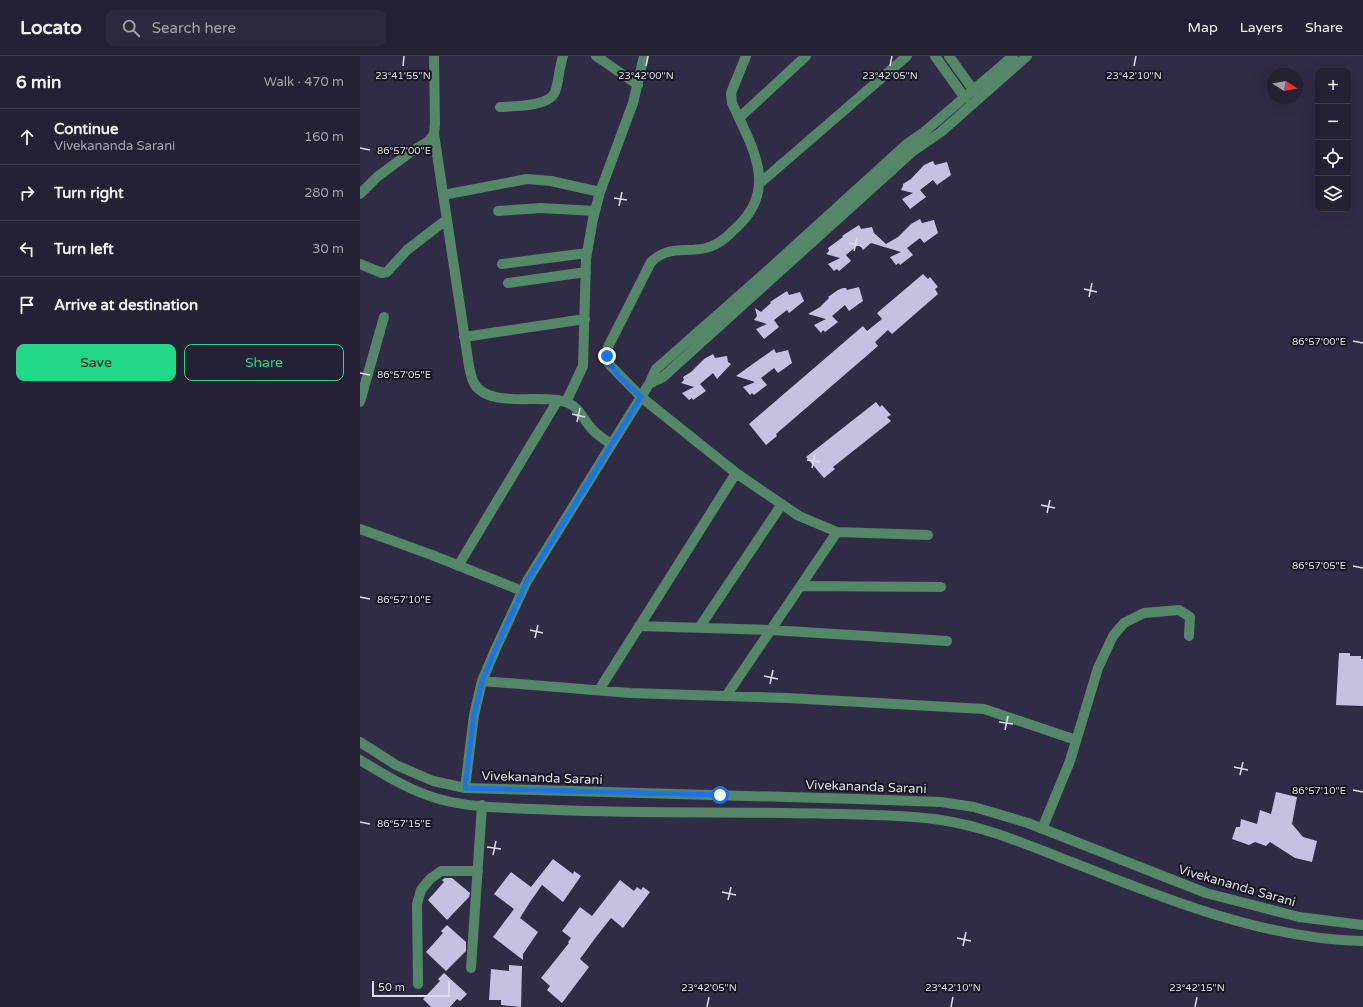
<!DOCTYPE html>
<meta charset="utf-8">
<style>
body{margin:0;font-family:"Varela Round",sans-serif;background:#2d293c;color:#f1f3f6}
.controls{position:absolute;right:12px;top:12px;display:grid;overflow:hidden;border-radius:8px;box-shadow:0 4px 16px #0002}
.controls button{width:36px;height:36px;display:grid;place-items:center;padding:0;border:0;border-bottom:1px solid #423e4f;background:#252134;color:#f1f3f6;font:20px sans-serif}
.compass{position:absolute;left:907px;top:12px;width:36px;height:36px;border-radius:50%;background:#252134;box-shadow:0 4px 16px #0002;rotate:101deg}
.scale{position:absolute;left:12px;bottom:10px;width:78px;box-sizing:border-box;padding-left:4px;border:2px solid #dedcec;border-top:0;font-size:11px;line-height:14px;white-space:nowrap;color:#dedcec;-webkit-text-stroke:3px #191722;paint-order:stroke}
.stop{position:absolute;width:12px;height:12px;margin:-9px;border:3px solid #1a73e8;border-radius:50%;background:#fff}
.stop.end{background:#1a73e8;border-color:#fff;box-shadow:0 1px 4px #0008}
.list{margin:0;padding:0;list-style:none}
h2{display:flex;justify-content:space-between;align-items:center;height:52px;margin:0;padding:0 16px;font-size:17px}
h2 small{font-size:13px;font-weight:400;color:#a3a3ac}
.list li{display:grid;grid-template-columns:26px 1fr auto;gap:12px;align-items:center;box-sizing:border-box;height:56px;padding:0 16px;border-top:1px solid #423e4f}
.list b{display:block;font-size:15px;white-space:nowrap}
.list p{margin:0;font-size:13px;white-space:nowrap;color:#a3a3ac}
.list em{font-size:13px;font-style:normal;color:#a3a3ac}
.actions{display:flex;gap:8px;padding:12px 16px}
.actions a{flex:1;padding:9px 0;border:1px solid #20d887;border-radius:8px;text-align:center;font-size:14px;color:#20d887}
.actions .main{background:#20d887;color:#111}
.icon{flex:none;width:22px;height:22px;fill:none;stroke:currentColor;stroke-width:2;stroke-linecap:round;stroke-linejoin:round}
.map{position:relative;flex:none;width:1003px;height:951px;overflow:hidden}
header{display:flex;align-items:center;gap:24px;box-sizing:border-box;height:56px;padding:0 20px;background:#252134;border-bottom:1px solid #423e4f}
header strong{font-size:19px}
nav{display:flex;gap:22px;margin-inline-start:auto;font-size:14px}
.search{width:280px;height:36px;background:#2d293c;display:flex;align-items:center;gap:10px;box-sizing:border-box;padding:0 14px;border-radius:8px;color:#a3a3ac;font-size:15px}
main{display:flex}
aside{flex:1;background:#252134}
.map>svg:first-child{display:block}
.building{fill:#c6c1e1}
.lines{fill:none;stroke-linecap:round;stroke-linejoin:round}
.minor{stroke:#548768;stroke-width:10}
.route{stroke:#1a73e8;stroke-width:5}
.ticks{fill:none;stroke:#dedcec;stroke-width:1.5}
.labels{text-anchor:middle;dominant-baseline:central;stroke-width:4;stroke-linejoin:round;paint-order:stroke}
.street-label{font-size:13px;fill:#dedcec;stroke:#191722}
.ticks-label{font-size:10px;text-anchor:middle;fill:#dedcec;stroke:#191722;stroke-width:4;stroke-linejoin:round;paint-order:stroke}
</style>
<header>
<strong>Locato</strong>
<div class="search"><svg class="icon" aria-label="search" viewBox="0 0 24 24"><circle cx="10" cy="10" r="6"/><path d="M15 15l6 6"/></svg>Search here</div>
<nav><a>Map</a><a>Layers</a><a>Share</a></nav>
</header>
<main>
<aside>
<h2>6 min<small>Walk · 470 m</small></h2>
<ul class="list">
<li><svg class="icon" aria-label="ahead" viewBox="0 0 24 24"><path d="M12 20V5M6 11l6-6 6 6"/></svg><div><b>Continue</b><p>Vivekananda Sarani</p></div><em>160 m</em></li>
<li><svg class="icon" aria-label="right" viewBox="0 0 24 24"><path d="M7 20v-9h11M14 6l5 5-5 5"/></svg><div><b>Turn right</b></div><em>280 m</em></li>
<li><svg class="icon" aria-label="left" viewBox="0 0 24 24"><path d="M17 20v-9H6M10 6l-5 5 5 5"/></svg><div><b>Turn left</b></div><em>30 m</em></li>
<li><svg class="icon" aria-label="arrive" viewBox="0 0 24 24"><path d="M6 21V4h12l-3 4 3 4H6"/></svg><div><b>Arrive at destination</b></div></li>
</ul>
<div class="actions"><a class="main">Save</a><a>Share</a></div>
</aside>
<div class="map">
<svg width="1003" height="951" viewBox="0 0 1003 951">
<rect width="100%" height="100%" fill="#312c45"/>
<!-- building -->
<path class="building" d="M573,105L575,109L587,106L591,119L577,129L573,124L560,134L566,141L550,153L542,143L553,137L541,134L543,130V128L551,123L564,109Z
M560,163L562,167L574,164L578,177L564,187L560,182L547,192L553,199L540,209L539,207L536,209L530,201L541,196L511,187L503,194L499,188L486,199L491,205L479,215L477,213L474,215L468,208L480,202L466,198L469,195L468,192L483,181L482,180L499,169L501,173L512,171L514,177L526,188L538,181L551,168Z
M563,218L568,223L570,221L578,231L575,233L578,238L532,278L528,274L515,286L518,290L416,378L417,380L406,389L389,368L503,270L507,275L522,263L517,257Z
M499,231L503,245L489,255L485,249L472,260L478,266L465,276L463,274L461,277L454,269L466,263L448,258L460,251L469,242L468,241L478,234L483,232H486L487,234Z
M427,235L429,239L440,236L444,245L429,257L427,254L414,264L419,271L404,283L396,273L407,268L394,264L397,260L395,252L401,256L411,247L410,246Z
M414,293L416,297L428,294L432,307L418,317L414,312L401,322L407,329L394,339L392,337L390,339L383,331L395,326L376,320Z
M353,298L355,302L367,300L368,306L371,308L357,323L353,317L340,328L346,335L333,344L332,342L329,344L322,337L334,331L321,327L324,324L323,321L331,316L344,303Z
M516,346L520,351L522,349L531,359L527,361L531,365L473,411L475,413L464,422L446,401Z
M979,597H990V600H1001V603H1003V650L976,649Z
M916,736L937,741L932,768L943,781L957,785L952,806L935,802L910,786L906,790L895,786L889,789L872,783L876,771H880L881,763L897,768L900,754L911,758Z
M193,803L213,818L214,815L221,820L203,846L182,829L170,846L160,862L178,876L163,898V904L133,881L154,853L134,838L151,816L171,831Z
M85,822H92L110,837L109,841L87,864L68,844L84,826L82,824Z
M260,824L274,835L277,831L281,834L283,831L290,836L263,872L251,862L236,881L220,903L229,911L202,947L187,934L190,930L181,922L209,887L208,886L211,882L202,875L220,851L232,860Z
M87,869L106,886V895L86,915L66,896L83,877L81,875Z
M149,909L162,910L161,951L141,949V944H129L131,913L149,915Z
M84,917L107,938L100,945L97,943L90,951H71L63,943L80,925L78,923Z"/>
<g class="lines">
<!-- minor -->
<path class="minor" d="M236,0L278,29
M386,0L371,37L372,47C391,89 419,131 378,170C369,179 359,189 346,192C324,197 309,189 291,206L248,291L247,300L249,308L281,341L376,417L439,460L477,476L568,479
M575,0L605,42
M589,0L614,35
M140,51C153,50 189,51 195,36C199,25 199,12 203,0
M379,62L446,0
M74,78L109,310C110,315 111,320 113,325C126,355 184,336 208,347C220,352 223,364 232,373C237,379 245,384 251,388
M400,127L547,0
M0,138L17,121L52,95L69,85L74,78L75,68L74,0
M83,139L167,123L191,125L240,136
M138,155L181,152L235,155
M0,208L22,217L27,216L47,194L86,164
M142,208L227,197
M148,227L226,216
M104,281L225,263
M289,328L303,321L552,96L581,76L667,0
M0,346L24,261
M206,346L223,310L226,203L233,163L240,136L273,47L284,0
M0,473L72,499L162,535
M98,510L198,344
M441,530L581,531
M279,570L411,574L587,585
M339,572L422,448
M122,625L270,637L428,642L624,653L716,684
M239,634L376,417
M366,640L477,476
M0,686L36,709L73,725L105,732L497,743L581,746L614,751L668,767L846,837L939,861L1003,869
M0,704C25,719 50,735 79,743C113,753 162,752 197,754C292,758 388,755 483,758C515,759 549,759 581,764C628,771 670,790 714,807C802,842 907,884 1003,885
M105,732L114,659L122,625L136,592L167,525L289,328L296,313L406,216L548,87L564,76L653,0
M682,773L710,705L738,612L753,580L764,567L784,557L819,554L830,561L829,580
M111,912L122,749
M58,928L57,848L61,834L70,823L81,815H118"/>
</g>
<g class="lines">
<!-- route -->
<path class="route" d="M247,300C252,317 268,329 281,341L167,525L136,592L122,625L114,659L105,732L360,739"/>
</g>
<!-- ticks -->
<path class="ticks" d="M43,10L44,0M286,10L288,0M530,10L532,0M774,10L776,0M0,92L10,94M254,142L267,144M259,150L262,136M489,187L502,190M494,195L497,182M724,233L737,236M729,241L732,227M993,285L1003,287M0,317L10,319M212,358L225,361M217,366L220,352M447,404L460,406M452,412L455,398M681,449L695,452M687,457L690,444M993,510L1003,512M0,541L10,543M170,574L183,577M175,582L178,569M404,620L418,623M410,628L413,614M639,666L653,668M645,674L648,660M874,711L888,714M880,719L883,706M993,734L1003,736M0,766L10,768M127,791L141,793M133,799L136,785M362,836L376,839M368,844L371,831M597,882L611,885M603,890L606,876M347,951L349,941M591,951L593,941M835,951L837,941"/>
<g class="labels">
<!-- street labels -->
<g class="street-label">
<text transform="translate(182 722) rotate(2)">Vivekananda Sarani</text>
<text transform="translate(506 731) rotate(2)">Vivekananda Sarani</text>
<text transform="translate(877 830) rotate(16)">Vivekananda Sarani</text>
</g>
</g>
<g class="ticks-label">
<text x="43" y="23">23°41'55"N</text>
<text x="286" y="23">23°42'00"N</text>
<text x="530" y="23">23°42'05"N</text>
<text x="774" y="23">23°42'10"N</text>
<text x="44" y="98">86°57'00"E</text>
<text x="959" y="289">86°57'00"E</text>
<text x="44" y="322">86°57'05"E</text>
<text x="959" y="513">86°57'05"E</text>
<text x="44" y="547">86°57'10"E</text>
<text x="959" y="738">86°57'10"E</text>
<text x="44" y="771">86°57'15"E</text>
<text x="349" y="935">23°42'05"N</text>
<text x="593" y="935">23°42'10"N</text>
<text x="837" y="935">23°42'15"N</text>
</g>
</svg>
<div class="controls">
<button>+</button>
<button>−</button>
<button><svg class="icon" aria-label="locate" viewBox="0 0 24 24"><circle cx="12" cy="12" r="6"/><path d="M12 2v4M12 18v4M2 12h4M18 12h4"/></svg></button>
<button><svg class="icon" aria-label="layers" viewBox="0 0 24 24"><path d="M12 4l9 5-9 5-9-5zM3 14l9 5 9-5"/></svg></button>
</div>
<svg class="compass" viewBox="-18 -18 36 36"><path d="M0-13l5 13h-10z" fill="#e53935"/><path d="M0 13l5-13h-10z" fill="#a3a3ac"/></svg>
<div class="scale">50 m</div>
<div class="stop" style="left:360px;top:739px"></div>
<div class="stop end" style="left:247px;top:300px"></div>
</div>
</main>
